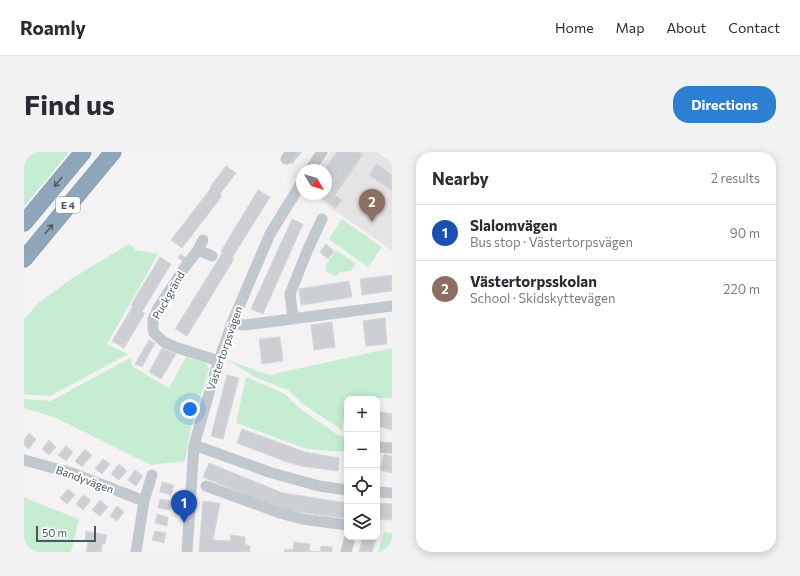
<!DOCTYPE html>
<meta charset="utf-8">
<style>
body{margin:0;font-family:Commissioner,sans-serif;background:#f2f2f3;color:#2b2b33}
.controls{position:absolute;right:12px;bottom:12px;display:grid;overflow:hidden;border-radius:8px;box-shadow:0 2px 10px #0003}
.controls button{width:36px;height:36px;display:grid;place-items:center;padding:0;border:0;border-bottom:1px solid #e1e1e2;background:#fff;color:#2b2b33;font:20px sans-serif}
.compass{position:absolute;left:272px;top:12px;width:36px;height:36px;border-radius:50%;background:#fff;box-shadow:0 2px 10px #0003;rotate:128deg}
.scale{position:absolute;left:12px;bottom:10px;width:60px;box-sizing:border-box;padding-left:4px;border:2px solid #4b565d;border-top:0;font-size:11px;line-height:14px;white-space:nowrap;color:#4b565d;-webkit-text-stroke:3px #fff;paint-order:stroke}
.you{position:absolute;left:166px;top:257px;width:14px;height:14px;margin:-10px;border:3px solid #fff;border-radius:50%;background:#1a73e8;box-shadow:0 0 0 6px #1a73e833}
.badge{display:grid;place-items:center;width:26px;height:26px;border-radius:50%;background:#2d7fd2;color:#fff;font-size:13px;font-weight:700}
.pin{position:absolute;translate:-50% -33px;filter:drop-shadow(0 1px 2px #0008)}
.pin::after{content:'';position:absolute;top:21px;width:14px;height:12px;background:inherit;clip-path:polygon(0 0,100% 0,50% 100%)}
.list{margin:0;padding:0;list-style:none}
h2{display:flex;justify-content:space-between;align-items:center;height:52px;margin:0;padding:0 16px;font-size:17px}
h2 small{font-size:13px;font-weight:400;color:#7c7c81}
.list li{display:grid;grid-template-columns:26px 1fr auto;gap:12px;align-items:center;box-sizing:border-box;height:56px;padding:0 16px;border-top:1px solid #e1e1e2}
.list b{display:block;font-size:15px;white-space:nowrap}
.list p{margin:0;font-size:13px;white-space:nowrap;color:#7c7c81}
.list em{font-size:13px;font-style:normal;color:#7c7c81}
.icon{flex:none;width:22px;height:22px;fill:none;stroke:currentColor;stroke-width:2;stroke-linecap:round;stroke-linejoin:round}
.map{position:relative;flex:none;width:368px;height:400px;overflow:hidden;border-radius:16px}
header{display:flex;align-items:center;gap:24px;box-sizing:border-box;height:56px;padding:0 20px;background:#fff;border-bottom:1px solid #e1e1e2}
header strong{font-size:19px}
nav{display:flex;gap:22px;margin-inline-start:auto;font-size:14px}
.intro{display:flex;align-items:center;justify-content:space-between;box-sizing:border-box;height:96px;padding:0 24px}
h1{margin:0;font-size:28px}
.button{padding:10px 18px;border-radius:16px;background:#2d7fd2;color:#fff;font-size:14px;font-weight:700}
main{display:flex;gap:24px;padding:0 24px}
aside{flex:1;background:#fff;border-radius:16px;box-shadow:0 2px 10px #0003}
.map>svg:first-child{display:block}
.education{fill:#e5e3e3}
.green{fill:#c6ecd2}
.building{fill:#cccfd3;stroke:#d6d8dc}
.lines{fill:none;stroke-linecap:round;stroke-linejoin:round}
.highway-casing{stroke:#7a92a6;stroke-width:17}
.minor{stroke:#c1c9ce;stroke-width:11}
.highway{stroke:#8fa7ba;stroke-width:16}
.oneway{stroke:#525e66}
.labels{text-anchor:middle;dominant-baseline:central;stroke-width:4;stroke-linejoin:round;paint-order:stroke}
.shield{fill:#fff;stroke:#81898e;stroke-width:1}
.shield-label{font-size:10px;font-weight:bold;fill:#4b565d}
.street-label{font-size:11px;fill:#4b565d;stroke:#fff}
</style>
<header>
<strong>Roamly</strong>
<nav><a>Home</a><a>Map</a><a>About</a><a>Contact</a></nav>
</header>
<div class="intro"><h1>Find us</h1><a class="button">Directions</a></div>
<main>
<div class="map">
<svg width="368" height="400" viewBox="0 0 368 400">
<rect width="100%" height="100%" fill="#f4f2f2"/>
<!-- education -->
<path class="education" d="M307,0H353L368,11V98L286,42H302V18H294Z"/>
<!-- green -->
<path class="green" d="M0,0H45L0,55Z
M318,67L358,95L344,115L305,87Z
M105,92L112,98L134,102L83,192L104,202L26,244L0,242V168L13,152L47,127Z
M312,98L332,112L327,119L316,120L312,124L306,122L302,119V113Z
M368,196V246H323L318,278L279,252L264,238L233,226L201,207L245,223Z
M162,205L182,211L185,217L166,279L161,309L127,313L30,265L0,256V247L27,249L106,206L109,215L145,236Z
M222,225L261,242L274,255L301,274L314,283L323,286V300L283,297L212,271Z
M0,345L16,352L55,367L47,400H0Z
M360,380L368,381V400H354Z"/>
<!-- building -->
<path class="building" d="M270,0H278L268,12L264,8Z
M313,0H336L339,2L311,43L318,48L312,56L291,42H302V18H300Z
M353,12L368,23V39L345,23Z
M202,14L212,21L196,42L198,44L158,96L147,88L187,36L186,35Z
M234,38L246,45L208,106L210,107L163,184L151,177L199,100L197,99Z
M268,67L279,72L239,162L227,157Z
M302,92L310,99L304,107L296,100Z
M157,102L162,106L160,110L154,106Z
M136,105L147,112L118,160L121,161L100,196L88,189L109,154L107,153Z
M368,123V139L338,143L336,127Z
M325,129L328,145L277,153L275,137Z
M361,166L363,192L342,194L339,169Z
M308,170L311,195L290,198L287,173Z
M256,185L259,209L238,212L235,187Z
M125,188L131,191L118,215L111,212Z
M138,196L152,202L137,227L125,220Z
M203,223L215,226L199,287L187,284Z
M353,259L368,262V278L353,274Z
M218,277L281,300L315,306L314,319L277,314L260,309L213,291Z
M5,281L12,287L5,297L0,293V288Z
M25,288L32,295L25,303L18,297Z
M42,294L49,300L42,309L34,303Z
M61,297L68,303L58,315L51,309Z
M360,302L368,304V321L356,318Z
M79,307L86,312L78,322L71,317Z
M185,311L259,341L323,351L320,366L258,358L179,325Z
M95,312L103,319L95,328L87,322Z
M111,318L119,324L112,334L104,328Z
M138,330L150,333L147,343L136,340Z
M44,337L51,343L43,352L36,346Z
M59,343L67,348L59,358L52,352Z
M136,347L147,349L146,358L134,356Z
M76,348L84,355L76,364L68,358Z
M179,349L196,351L189,388L206,389L207,383L221,385V392L226,394V400H175Z
M353,351L368,352V368L353,367Z
M93,354L100,360L93,369L86,364Z
M133,362L144,365L143,374L131,371Z
M62,379L83,383L81,392H78L77,400H79H62L64,390L61,389Z
M131,379L142,381L140,391L128,388Z
M339,385L352,387L348,400H335Z
M270,390L286,392L285,399L296,400H260L261,397L269,398Z
M297,394L308,395V400H296Z"/>
<g class="lines">
<!-- highway casing -->
<g class="highway-casing">
<path id="highway" d="M0,71L59,0
M0,107L89,0"/>
</g>
<!-- minor -->
<path class="minor" d="M262,7L267,0
M286,18L298,0
M179,88L174,98L161,115L134,156L129,167V176L130,181L140,190L151,195L195,209
M174,98L188,104
M269,166L266,142L284,97L298,67
M208,171L221,173L368,154
M170,293L248,321L295,334L323,338
M353,295L368,296
M0,308L48,321L120,349
M182,334L256,361L278,367L323,373
M353,340L368,341
M112,400L120,349L128,323
M163,400L170,293L192,217L208,171L246,82L278,30
M322,400L326,385"/>
<!-- highway -->
<use href="#highway" class="highway"/>
</g>
<!-- one-way arrows -->
<defs><path id="oneway-shaft" d="M-6 0H5M1.5-3L5.5 0L1.5 3" fill="none" stroke-width="1.6" stroke-linecap="round" stroke-linejoin="round"/></defs>
<g class="oneway">
<use href="#oneway-shaft" transform="translate(34 30) rotate(130)"/>
<use href="#oneway-shaft" transform="translate(25 77) rotate(-50)"/>
</g>
<g class="labels">
<!-- shield labels -->
<rect class="shield" x="32" y="45" width="24" height="16" rx="3"/>
<g class="shield-label">
<text x="44" y="53">E 4</text>
</g>
<!-- street labels -->
<g class="street-label">
<text transform="translate(144 143) rotate(-60)">Puckgränd</text>
<text transform="translate(200 196) rotate(-71)">Västertorpsvägen</text>
<text transform="translate(61 327) rotate(20)">Bandyvägen</text>
</g>
</g>
</svg>
<div class="controls">
<button>+</button>
<button>−</button>
<button><svg class="icon" aria-label="locate" viewBox="0 0 24 24"><circle cx="12" cy="12" r="6"/><path d="M12 2v4M12 18v4M2 12h4M18 12h4"/></svg></button>
<button><svg class="icon" aria-label="layers" viewBox="0 0 24 24"><path d="M12 4l9 5-9 5-9-5zM3 14l9 5 9-5"/></svg></button>
</div>
<svg class="compass" viewBox="-18 -18 36 36"><path d="M0-13l5 13h-10z" fill="#e53935"/><path d="M0 13l5-13h-10z" fill="#7c7c81"/></svg>
<div class="scale">50 m</div>
<div class="you"></div>
<div class="pin badge" style="left:160px;top:371px;background:#1a4fb4">1</div>
<div class="pin badge" style="left:348px;top:70px;background:#8d6e63">2</div>
</div>
<aside>
<h2>Nearby<small>2 results</small></h2>
<ul class="list">
<li><span class="badge" style="background:#1a4fb4">1</span><div><b>Slalomvägen</b><p>Bus stop · Västertorpsvägen</p></div><em>90 m</em></li>
<li><span class="badge" style="background:#8d6e63">2</span><div><b>Västertorpsskolan</b><p>School · Skidskyttevägen</p></div><em>220 m</em></li>
</ul>
</aside>
</main>
